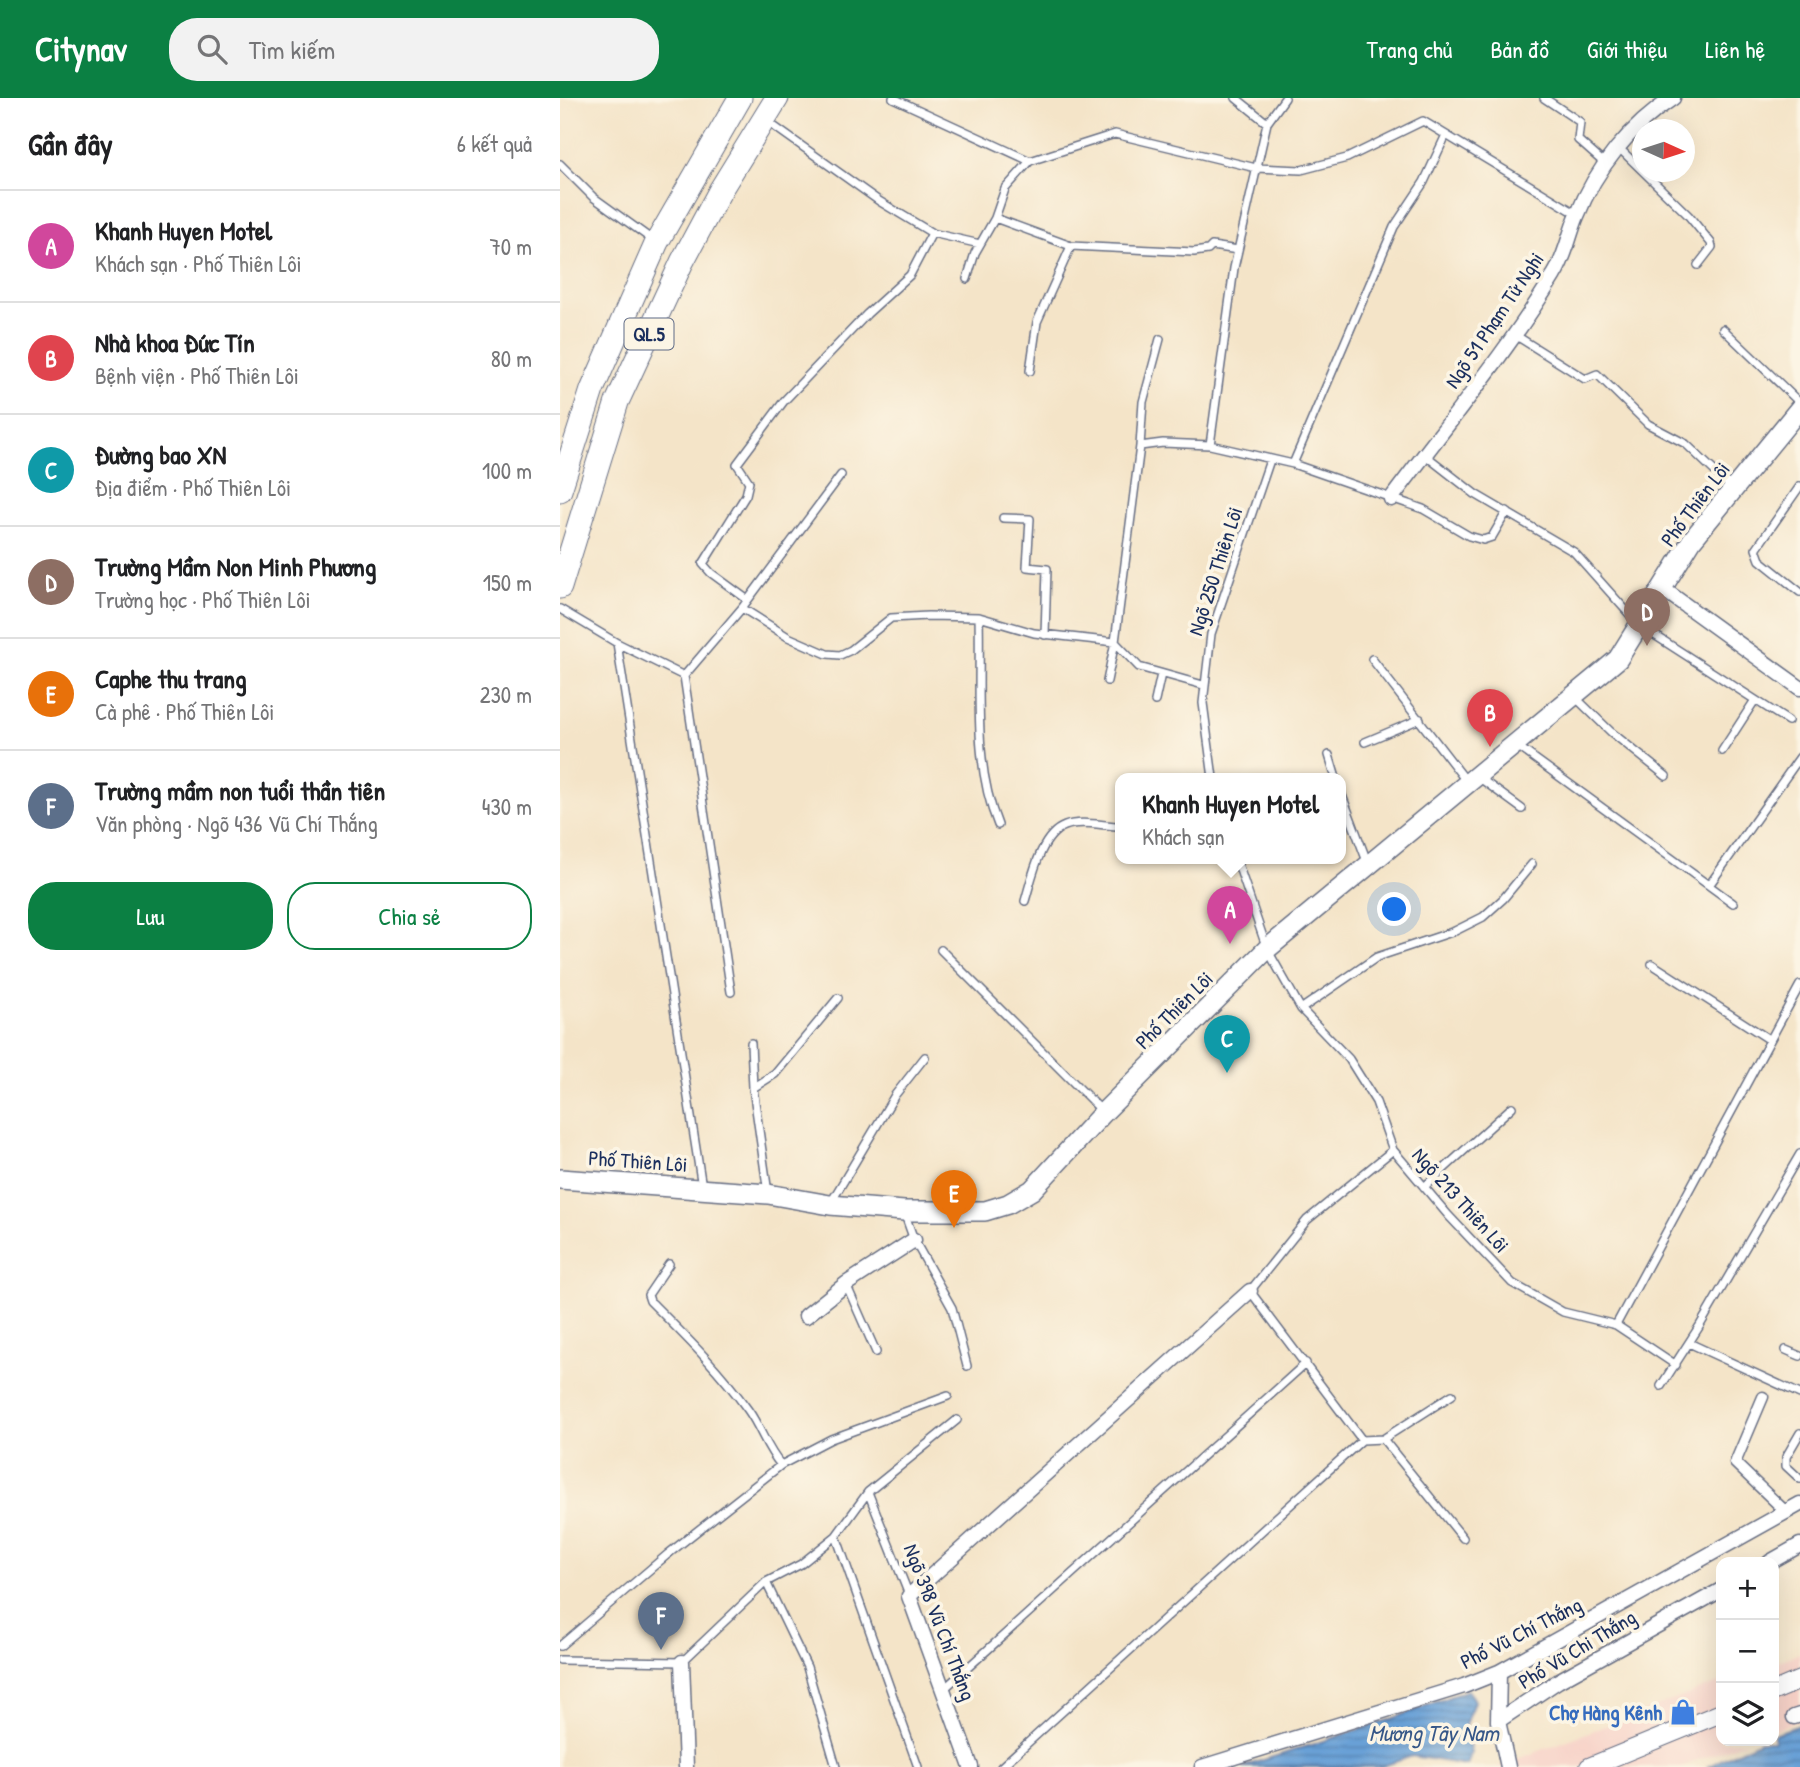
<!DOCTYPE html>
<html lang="vi">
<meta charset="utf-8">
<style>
body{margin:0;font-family:"Patrick Hand",sans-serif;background:#f2f2f2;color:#202124}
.controls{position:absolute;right:21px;bottom:21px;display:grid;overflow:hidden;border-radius:14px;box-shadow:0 7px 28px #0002}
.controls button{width:63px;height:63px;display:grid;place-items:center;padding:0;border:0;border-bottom:2px solid #e0e0e0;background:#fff;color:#202124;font:35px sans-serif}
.compass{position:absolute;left:1072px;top:21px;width:63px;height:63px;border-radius:50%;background:#fff;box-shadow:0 7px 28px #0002;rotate:93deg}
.you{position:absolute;left:835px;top:812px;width:24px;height:24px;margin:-18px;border:5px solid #fff;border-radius:50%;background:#1a73e8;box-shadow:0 0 0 10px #1a73e833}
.badge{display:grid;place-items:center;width:46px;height:46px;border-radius:50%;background:#0b8043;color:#fff;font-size:23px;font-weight:700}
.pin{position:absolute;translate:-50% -58px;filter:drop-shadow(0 2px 4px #0008)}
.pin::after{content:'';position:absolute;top:37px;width:24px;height:21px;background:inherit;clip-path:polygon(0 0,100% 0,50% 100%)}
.popup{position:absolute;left:555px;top:675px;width:231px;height:91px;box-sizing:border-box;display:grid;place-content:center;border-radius:14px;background:#fff;filter:drop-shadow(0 2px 5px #0005);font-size:23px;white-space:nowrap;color:#757577}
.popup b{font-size:26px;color:#202124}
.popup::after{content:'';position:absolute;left:50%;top:100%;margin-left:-14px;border:14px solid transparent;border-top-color:#fff}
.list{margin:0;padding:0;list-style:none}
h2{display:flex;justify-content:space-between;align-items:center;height:91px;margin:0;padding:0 28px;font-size:30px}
h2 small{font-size:23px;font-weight:400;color:#757577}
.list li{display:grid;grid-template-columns:46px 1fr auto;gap:21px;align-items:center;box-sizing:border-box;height:112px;padding:0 28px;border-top:2px solid #e0e0e0}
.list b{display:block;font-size:26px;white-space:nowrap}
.list p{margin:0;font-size:23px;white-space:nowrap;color:#757577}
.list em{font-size:23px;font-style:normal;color:#757577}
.actions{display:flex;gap:14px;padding:21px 28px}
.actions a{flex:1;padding:16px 0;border:2px solid #0b8043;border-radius:28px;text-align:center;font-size:24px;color:#0b8043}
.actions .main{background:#0b8043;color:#fff}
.icon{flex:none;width:38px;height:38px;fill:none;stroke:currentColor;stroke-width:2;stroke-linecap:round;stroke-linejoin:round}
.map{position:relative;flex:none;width:1240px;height:1669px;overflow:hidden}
header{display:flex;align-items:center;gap:42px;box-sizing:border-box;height:98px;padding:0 35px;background:#0b8043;color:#fff}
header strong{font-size:33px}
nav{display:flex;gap:38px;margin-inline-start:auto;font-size:24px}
.search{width:490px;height:63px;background:#f2f2f2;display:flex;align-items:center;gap:18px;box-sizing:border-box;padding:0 24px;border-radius:28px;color:#757577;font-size:26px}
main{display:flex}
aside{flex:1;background:#fff}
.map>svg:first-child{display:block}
.built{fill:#f7d1c7}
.water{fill:url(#water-rules);stroke:#42689a;stroke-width:2}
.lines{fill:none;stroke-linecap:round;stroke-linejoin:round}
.service-casing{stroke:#676e83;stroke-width:10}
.pedestrian-casing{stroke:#676e83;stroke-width:13}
.minor-casing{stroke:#676e83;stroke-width:17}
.tertiary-casing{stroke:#676e83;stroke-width:20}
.secondary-casing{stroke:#676e83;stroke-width:22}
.trunk-casing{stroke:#676e83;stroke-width:25}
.service{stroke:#fff;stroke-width:7}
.pedestrian{stroke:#fff;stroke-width:10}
.minor{stroke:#fff;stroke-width:14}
.tertiary{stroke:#fff;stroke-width:18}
.secondary{stroke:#fff;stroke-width:19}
.trunk{stroke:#fff;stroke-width:23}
.labels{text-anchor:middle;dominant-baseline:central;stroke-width:7;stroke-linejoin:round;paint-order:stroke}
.shield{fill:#fcf5e5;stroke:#5e6a86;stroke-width:2}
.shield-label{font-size:19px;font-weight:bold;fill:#1b2f5e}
.street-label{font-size:21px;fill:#1b2f5e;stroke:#fcf5e5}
.shop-label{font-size:21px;font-weight:bold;fill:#366cbe;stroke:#fcf5e5;text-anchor:end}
.water-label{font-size:23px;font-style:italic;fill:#365788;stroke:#fcf5e5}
</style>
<header>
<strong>Citynav</strong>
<div class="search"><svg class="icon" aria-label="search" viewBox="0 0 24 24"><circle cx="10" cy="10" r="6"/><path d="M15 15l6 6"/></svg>Tìm kiếm</div>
<nav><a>Trang chủ</a><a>Bản đồ</a><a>Giới thiệu</a><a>Liên hệ</a></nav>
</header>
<main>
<aside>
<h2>Gần đây<small>6 kết quả</small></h2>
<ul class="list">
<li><span class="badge" style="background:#d1479c">A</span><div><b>Khanh Huyen Motel</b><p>Khách sạn · Phố Thiên Lôi</p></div><em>70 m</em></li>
<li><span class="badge" style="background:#e0444e">B</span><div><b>Nhà khoa Đức Tín</b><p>Bệnh viện · Phố Thiên Lôi</p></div><em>80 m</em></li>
<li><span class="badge" style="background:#0f9aa8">C</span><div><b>Đường bao XN</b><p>Địa điểm · Phố Thiên Lôi</p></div><em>100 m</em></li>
<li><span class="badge" style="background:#8d6e63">D</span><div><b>Trường Mầm Non Minh Phương</b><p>Trường học · Phố Thiên Lôi</p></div><em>150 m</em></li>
<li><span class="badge" style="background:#e8710a">E</span><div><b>Caphe thu trang</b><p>Cà phê · Phố Thiên Lôi</p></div><em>230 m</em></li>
<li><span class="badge" style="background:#5c6f8a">F</span><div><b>Trường mầm non tuổi thần tiên</b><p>Văn phòng · Ngõ 436 Vũ Chí Thắng</p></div><em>430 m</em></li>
</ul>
<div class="actions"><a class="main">Lưu</a><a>Chia sẻ</a></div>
</aside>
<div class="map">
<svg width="1240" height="1669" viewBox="0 0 1240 1669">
<defs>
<pattern id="water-rules" width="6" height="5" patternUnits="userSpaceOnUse" patternTransform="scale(1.75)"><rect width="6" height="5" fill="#69a1d7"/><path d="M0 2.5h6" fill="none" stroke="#5684b2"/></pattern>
</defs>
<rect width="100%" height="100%" fill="#fcf5e5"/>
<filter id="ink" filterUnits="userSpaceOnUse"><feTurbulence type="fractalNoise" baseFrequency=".0143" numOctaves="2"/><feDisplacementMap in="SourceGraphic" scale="14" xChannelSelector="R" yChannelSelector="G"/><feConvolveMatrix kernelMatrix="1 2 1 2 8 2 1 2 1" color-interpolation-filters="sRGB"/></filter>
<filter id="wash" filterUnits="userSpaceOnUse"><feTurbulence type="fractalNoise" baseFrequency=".00686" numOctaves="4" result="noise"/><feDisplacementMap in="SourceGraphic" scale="28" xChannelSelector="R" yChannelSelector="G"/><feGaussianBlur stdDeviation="1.57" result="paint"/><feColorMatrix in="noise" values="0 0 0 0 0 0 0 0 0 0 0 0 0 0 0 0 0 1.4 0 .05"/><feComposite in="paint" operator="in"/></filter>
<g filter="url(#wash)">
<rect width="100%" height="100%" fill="#f4e4c8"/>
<!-- built -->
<path class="built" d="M1240,1555V1622L1214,1632V1565Z
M1161,1584V1643H1187L1121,1669H937Z"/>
<!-- water -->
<path class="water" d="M908,1592L914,1603L905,1628L911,1655L907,1667L852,1658L820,1669H682L826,1623Z
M1240,1627V1669H1147L1200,1643H1214V1636Z"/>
</g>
<g filter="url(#ink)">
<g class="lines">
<!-- service casing -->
<g class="service-casing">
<path id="service" d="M333,0L470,63
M676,0L707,25
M725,0L707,25L674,170L650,347L733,366L863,411L909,438L923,442L932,439L947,413
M984,0L1020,24L1018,42L1044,65
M208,24L319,103L372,135L420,146
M1058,49L1128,117L1151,145L1152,149L1138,167
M0,66L33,99L94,143
M435,120L511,148L634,154L648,152L652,148L678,152
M407,181L415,155L435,120L445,91L470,63L555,36L696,70L741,72L787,60L863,23L1017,116
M1163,231L1240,305
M955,237L1025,281L1037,276L1088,326L1126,346L1173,391
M470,273L477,224L511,148
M580,348L583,304L600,241
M865,357L915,396L1014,454L1079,527L1228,623
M733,366L834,129L864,84L885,39
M1240,388L1196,451L1200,462L1240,494
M443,420L470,421L467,469L487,471L485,537
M188,502L151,475L143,466L186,397L189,384L177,366L224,303L307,216L350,177L372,135
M182,510L228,539L267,556L280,557L291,552L331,520L368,518L419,519L474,535L555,544L580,348L603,345L650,347
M0,511L57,545L142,1089
M419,519C421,587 412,664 438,727
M555,544L579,569L643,587
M57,545L124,578L171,894
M812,561L907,684
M124,578L182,510L281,377
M547,583L555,544
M1014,598L1051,634L1106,678
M595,603L601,576
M805,644L860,621
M956,647L1173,805
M1162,653L1195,602
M769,657L776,680
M917,678L962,711
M653,680L643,605L651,536L710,362
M780,692L808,766
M676,760L707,851L741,911L789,961L816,1004L833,1052L888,1117L952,1185L1003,1214L1056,1227L1116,1267
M1150,786L1240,659
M465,803C472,780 480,737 505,728C521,722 544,728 560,728
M381,852L543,1014
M1092,866L1210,942
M741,911L817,859L895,833L923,819L943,801L972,766
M191,945L193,990L208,1095
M193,990L215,976L278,900
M864,1089L952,1009
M270,1106L335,997L365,959
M344,1114L354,1142L392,1210L407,1268
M109,1166L88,1197L90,1203C125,1238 159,1271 188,1312C201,1330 206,1350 221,1367
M286,1186L316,1254
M1056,1227L1240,887
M1129,1245L1240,1296
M1226,1252L1240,1258
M1101,1288L1139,1229L1240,1056
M1240,1335L1226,1359V1368L1240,1381
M823,1341L903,1440
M802,1342L690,1193L747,1122L833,1052
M308,1394L349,1497
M276,1438L358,1669
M206,1484L247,1569L276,1669
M0,1548L108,1456L221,1367L271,1341L388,1298
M0,1562L122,1564L206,1484L241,1466L276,1438L308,1394L397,1322
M384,1591L746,1265
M441,1669L802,1342L823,1341L892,1297"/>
</g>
<!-- pedestrian casing -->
<g class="pedestrian-casing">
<path id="pedestrian" d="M1203,1299L1175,1365L1226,1414"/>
</g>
<!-- minor casing -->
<g class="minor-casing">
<path id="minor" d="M831,401C886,327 946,256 994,177C1005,160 1009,137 1017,118C1036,70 1070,28 1113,0
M1103,491L1240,590
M246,1218L286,1186L354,1142
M1210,1464L1240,1447
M122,1564L126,1669
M939,1574L938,1623L948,1669
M1234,1619L1240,1617
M938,1623L998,1583L1161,1492
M411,1669L349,1498L690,1193
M642,1669L904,1588L939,1574L1240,1406"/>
</g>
<!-- tertiary casing -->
<g class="tertiary-casing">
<path id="tertiary" d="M1214,1593L1240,1582
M1029,1669L1161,1615"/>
</g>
<!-- secondary casing -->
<g class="secondary-casing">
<path id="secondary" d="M0,1081L208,1096L270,1107L344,1113H425L448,1106L472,1092L544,1014L707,851L1058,561L1132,442L1240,310"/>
</g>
<!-- trunk casing -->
<g class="trunk-casing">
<path id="trunk" d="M0,392L32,292L97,144L180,0
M0,489L57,304L122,164L161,91L217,0"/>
</g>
<!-- service -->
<use href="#service" class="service"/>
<!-- pedestrian -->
<use href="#pedestrian" class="pedestrian"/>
<!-- minor -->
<use href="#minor" class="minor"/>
<!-- tertiary -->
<use href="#tertiary" class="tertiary"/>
<!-- secondary -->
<use href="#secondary" class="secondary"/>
<!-- trunk -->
<use href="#trunk" class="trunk"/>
</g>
</g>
<!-- icons -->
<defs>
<g id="shop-bare" transform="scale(2.1)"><path d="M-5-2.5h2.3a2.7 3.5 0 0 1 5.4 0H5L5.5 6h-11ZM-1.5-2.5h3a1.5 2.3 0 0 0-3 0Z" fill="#3f7fe0" stroke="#fcf5e5" stroke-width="2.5" paint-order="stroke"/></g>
</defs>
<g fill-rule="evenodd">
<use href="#shop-bare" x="1123" y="1614"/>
</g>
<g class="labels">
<!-- shield labels -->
<rect class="shield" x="64.5" y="220.5" width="49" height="31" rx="5"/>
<g class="shield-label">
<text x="89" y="236">QL.5</text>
</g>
<!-- street labels -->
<g class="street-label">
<text transform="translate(934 222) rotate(-56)">Ngõ 51 Phạm Tử Nghi</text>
<text transform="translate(1135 406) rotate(-53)">Phố Thiên Lôi</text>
<text transform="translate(655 473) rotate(-72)">Ngõ 250 Thiên Lôi</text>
<text transform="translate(614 912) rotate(-45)">Phố Thiên Lôi</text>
<text transform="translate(78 1063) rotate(4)">Phố Thiên Lôi</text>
<text transform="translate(901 1102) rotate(48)">Ngõ 213 Thiên Lôi</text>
<text transform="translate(380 1524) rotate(69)">Ngõ 398 Vũ Chí Thắng</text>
<text transform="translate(961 1535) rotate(-27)">Phố Vũ Chí Thắng</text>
<text transform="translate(1017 1551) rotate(-31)">Phố Vũ Chi Thắng</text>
</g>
<!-- shop labels -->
<g class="shop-label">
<text x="1102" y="1614">Chợ Hàng Kênh</text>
</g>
<!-- water labels -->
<g class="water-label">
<text x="874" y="1634">Mương Tây Nam</text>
</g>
</g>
</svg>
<div class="controls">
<button>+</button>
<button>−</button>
<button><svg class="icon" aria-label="layers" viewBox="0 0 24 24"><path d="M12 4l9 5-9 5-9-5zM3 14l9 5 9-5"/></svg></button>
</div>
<svg class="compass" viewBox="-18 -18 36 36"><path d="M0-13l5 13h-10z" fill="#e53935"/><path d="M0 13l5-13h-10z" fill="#757577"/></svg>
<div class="you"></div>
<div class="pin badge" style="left:670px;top:846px;background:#d1479c">A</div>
<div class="popup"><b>Khanh Huyen Motel</b>Khách sạn</div>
<div class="pin badge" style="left:930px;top:649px;background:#e0444e">B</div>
<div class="pin badge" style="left:667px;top:975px;background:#0f9aa8">C</div>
<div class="pin badge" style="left:1087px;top:548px;background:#8d6e63">D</div>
<div class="pin badge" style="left:394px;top:1130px;background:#e8710a">E</div>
<div class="pin badge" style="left:101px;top:1552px;background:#5c6f8a">F</div>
</div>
</main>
